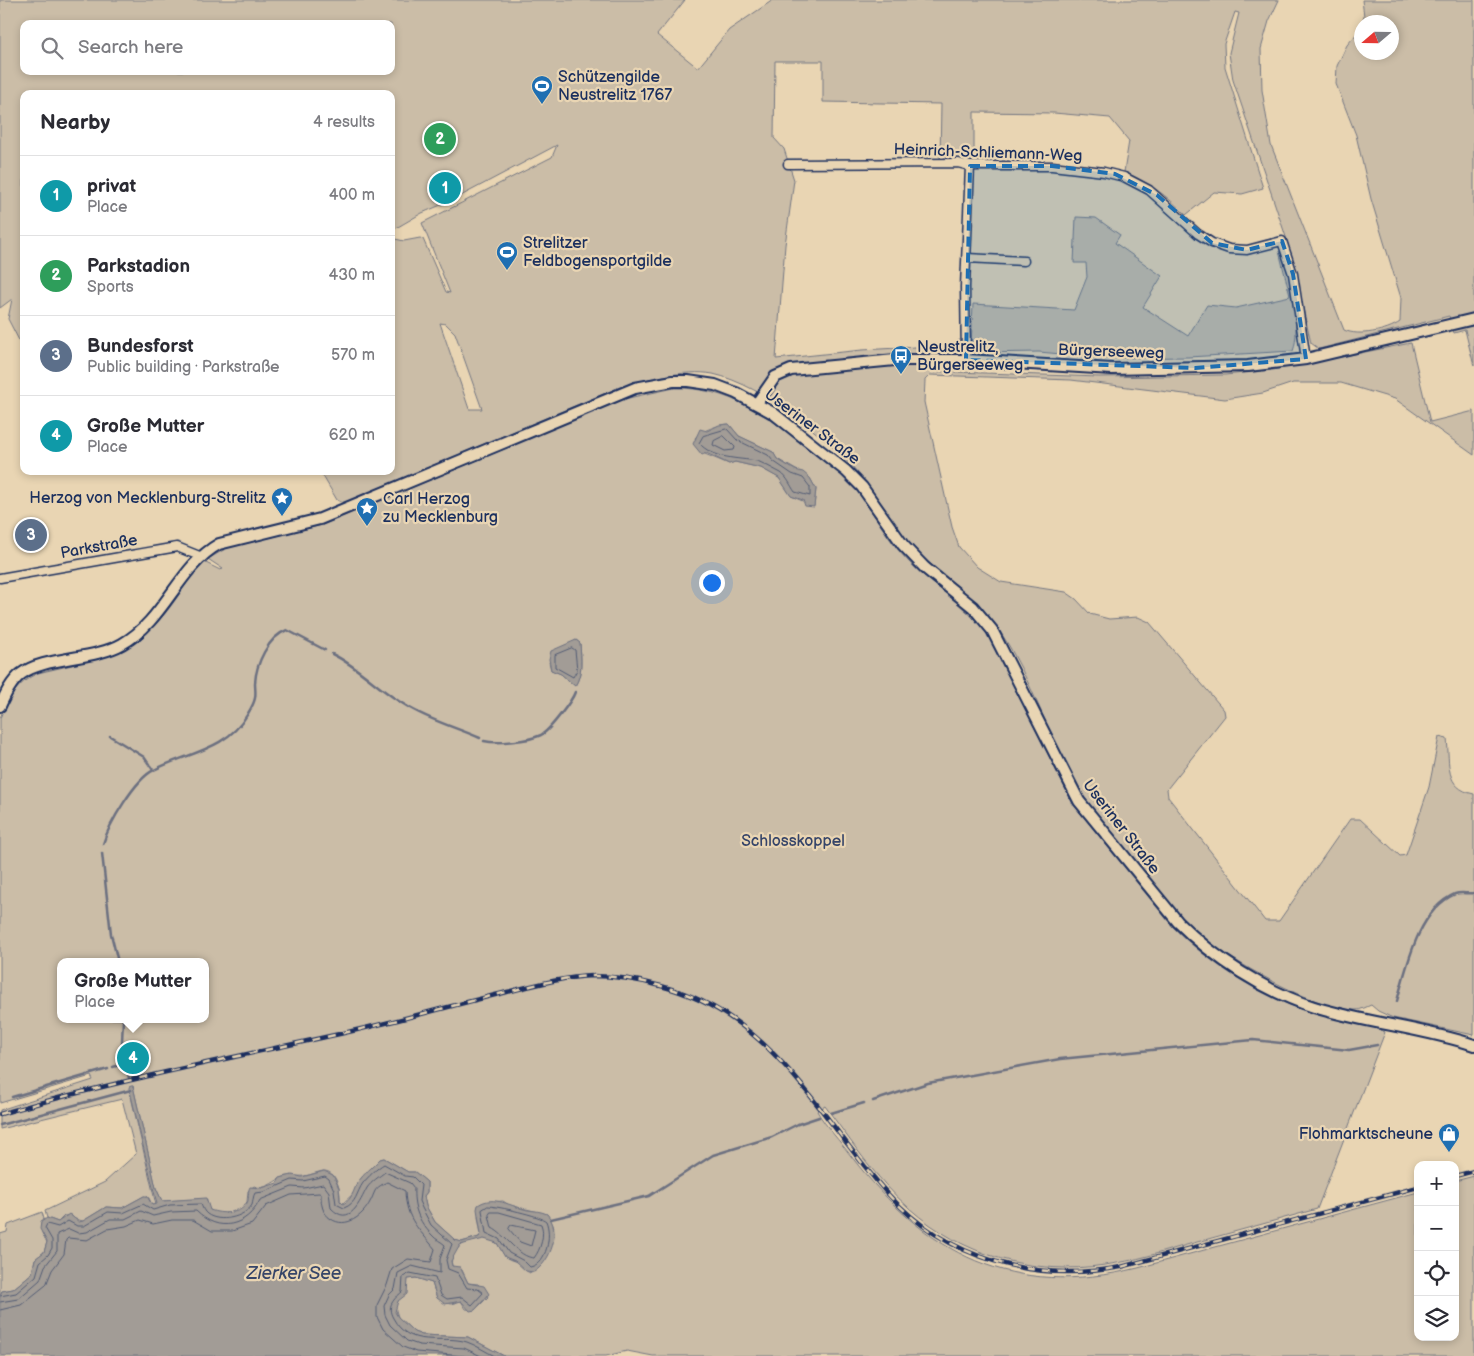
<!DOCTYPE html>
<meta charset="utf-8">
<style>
body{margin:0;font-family:"Balsamiq Sans",sans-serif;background:#f7f7f7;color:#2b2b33}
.controls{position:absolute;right:15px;bottom:15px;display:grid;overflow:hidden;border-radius:10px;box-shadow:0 2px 8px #0003}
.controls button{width:45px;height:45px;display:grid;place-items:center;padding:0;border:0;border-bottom:1px solid #e1e1e2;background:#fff;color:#2b2b33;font:25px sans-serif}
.compass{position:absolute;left:1354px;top:15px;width:45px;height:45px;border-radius:50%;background:#fff;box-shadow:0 2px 8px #0003;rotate:250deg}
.you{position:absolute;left:711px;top:582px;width:18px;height:18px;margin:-12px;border:4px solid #fff;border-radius:50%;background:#1a73e8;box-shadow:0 0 0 8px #1a73e833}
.badge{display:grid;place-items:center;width:32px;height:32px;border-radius:50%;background:#1f6fb2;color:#fff;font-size:16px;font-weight:700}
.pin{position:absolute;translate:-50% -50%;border:2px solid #fff;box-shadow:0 1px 5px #0006}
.popup{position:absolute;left:57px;top:958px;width:152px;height:65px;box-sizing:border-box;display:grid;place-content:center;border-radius:10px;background:#fff;filter:drop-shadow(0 1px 4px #0005);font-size:16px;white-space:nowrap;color:#7c7c81}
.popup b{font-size:19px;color:#2b2b33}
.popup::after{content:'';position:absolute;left:50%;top:100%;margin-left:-10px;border:10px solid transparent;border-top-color:#fff}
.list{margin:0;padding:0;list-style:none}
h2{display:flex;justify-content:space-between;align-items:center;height:65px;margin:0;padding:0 20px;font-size:21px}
h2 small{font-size:16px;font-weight:400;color:#7c7c81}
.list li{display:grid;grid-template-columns:32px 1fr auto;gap:15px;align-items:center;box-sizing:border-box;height:80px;padding:0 20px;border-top:1px solid #e1e1e2}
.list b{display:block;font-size:19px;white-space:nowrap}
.list p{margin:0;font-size:16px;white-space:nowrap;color:#7c7c81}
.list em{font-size:16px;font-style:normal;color:#7c7c81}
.icon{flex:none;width:28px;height:28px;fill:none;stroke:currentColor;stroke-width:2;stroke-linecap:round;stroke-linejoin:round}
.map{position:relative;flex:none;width:1474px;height:1356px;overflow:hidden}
.search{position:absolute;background:#fff;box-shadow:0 2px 8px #0003;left:20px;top:20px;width:375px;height:55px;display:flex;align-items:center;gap:12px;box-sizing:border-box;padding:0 18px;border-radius:10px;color:#7c7c81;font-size:19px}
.panel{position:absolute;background:#fff;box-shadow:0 2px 8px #0003;left:20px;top:90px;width:375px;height:385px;border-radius:10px}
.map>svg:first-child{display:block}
.green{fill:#cbbda7;stroke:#737682;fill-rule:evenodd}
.water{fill:#a29c96;stroke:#6c7080}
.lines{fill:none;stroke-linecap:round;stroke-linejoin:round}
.shore{stroke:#515b74;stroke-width:1}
.stream{stroke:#6c7080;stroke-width:2.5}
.street-casing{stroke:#1b2f5e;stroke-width:11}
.secondary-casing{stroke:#1b2f5e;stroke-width:14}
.street{stroke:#e9d5b3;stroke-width:8}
.secondary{stroke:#e9d5b3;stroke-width:10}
.rail-casing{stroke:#1b2f5e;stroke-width:4.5}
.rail{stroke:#e9d5b3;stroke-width:2.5;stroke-dasharray:8;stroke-linecap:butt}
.marked{fill:#1f6fb2;fill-opacity:0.2;stroke:#1f6fb2;stroke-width:4;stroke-dasharray:10 6;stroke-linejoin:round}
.labels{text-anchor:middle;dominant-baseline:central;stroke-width:4.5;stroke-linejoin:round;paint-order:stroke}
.poi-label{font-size:16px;fill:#1b2f5e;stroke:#e9d5b3;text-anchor:start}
.street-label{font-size:16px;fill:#1b2f5e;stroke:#e9d5b3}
.park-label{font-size:16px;fill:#354469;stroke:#e9d5b3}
.water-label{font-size:18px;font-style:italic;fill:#364569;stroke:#e9d5b3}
</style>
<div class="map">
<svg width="1474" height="1356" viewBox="0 0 1474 1356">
<rect width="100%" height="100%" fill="#e9d5b3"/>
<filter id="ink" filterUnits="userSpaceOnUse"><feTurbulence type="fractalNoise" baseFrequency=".02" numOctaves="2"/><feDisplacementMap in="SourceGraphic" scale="10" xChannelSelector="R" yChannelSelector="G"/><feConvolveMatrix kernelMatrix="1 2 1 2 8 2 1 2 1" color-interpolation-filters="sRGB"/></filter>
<g filter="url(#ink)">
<!-- green -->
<path class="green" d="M0,0H685L657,35L698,68L729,30L773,0H1279L1269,21L1261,49L1262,90L1271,145L1344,330C1359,337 1387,331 1400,322L1401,298L1371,199L1356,135L1336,84L1337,66L1347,45L1359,31L1361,23L1362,52H1392V22H1362L1364,16L1362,0H1474V366L1465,330L1454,333L1449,316L1319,349L1311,343L1287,240L1233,80L1229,53L1239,13L1235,12L1224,44L1225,67L1263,188L1242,194L1214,192L1186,215C1167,196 1149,182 1124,172L1129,141L1110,118L1054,113L974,112V160H940L941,104L823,102V61H775L774,138L784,149L794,180L785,245L776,359L862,350L951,345L960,340V363H925L926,371L1100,377L1225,375L1273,370L1411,343L1430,422L1474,411V455L1395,399L1341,383H1293L1263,393L1225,399L1071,380L930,375L925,380L924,402L952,527L959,547L977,567L1001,582L1066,592L1076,599L1090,614L1109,619L1138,617L1149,622L1224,710L1225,716L1167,789L1168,797L1265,921H1279L1350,819H1360L1400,856L1406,855L1429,787L1439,737L1447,739C1450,764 1444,788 1474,794V1035L1393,1018L1378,1011L1371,1005C1366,1007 1361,1010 1356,1010C1318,1011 1226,959 1198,933C1175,912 1156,886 1136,862C1118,840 1098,820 1083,796C1050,743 1033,680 998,628C976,594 938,575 911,545C893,526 882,502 865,481C833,442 764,385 713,374C686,369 645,379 620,387L343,503L337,500L320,471H391V238L404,241L420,238L423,239L446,292L450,293L422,223L552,157L557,145L455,199L422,213L391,231V94H24V350L8,319L12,299L0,308ZM24,24H391V71H24ZM440,323L446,324L455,333L482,409H469Z
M1076,217L1096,218L1120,235L1115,243L1162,276L1143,307L1188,336L1207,305L1236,308L1290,296L1279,251C1292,267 1301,331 1293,351L1188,357L1105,358L1039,352L979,353L973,351L971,347L973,304L1074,310L1087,277L1086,263H1074Z
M674,388C728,387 768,416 809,448C826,462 844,474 857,491C875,514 888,541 909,562C934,587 965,605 987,633L1073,804L1173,927C1210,964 1261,997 1312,1013C1332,1019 1368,1022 1385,1032L1317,1209C1275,1221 1232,1232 1190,1244C1162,1252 1134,1261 1105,1265C1034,1276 963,1256 909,1208C876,1179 851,1141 825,1106L817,1111C826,1127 840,1141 851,1156C927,1255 1012,1299 1138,1268L1418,1192V1337H1455V1181L1474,1176V1356H653L627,1351L606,1356H504L468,1337L422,1335L414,1332L398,1317L395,1307L406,1287L408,1279L416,1278L432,1283L437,1298L451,1304L461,1301L466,1309L475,1310L488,1297L478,1284L468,1283L462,1270L452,1266C447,1246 480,1232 495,1242C501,1246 502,1255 507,1258C512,1261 517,1261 521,1265C525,1268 525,1271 530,1273L554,1227L547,1214L509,1205L503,1201L482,1203L478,1217L481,1234L479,1237L461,1242L455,1240L435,1222L426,1206L424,1196L427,1192V1182L415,1172H408L384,1158L380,1159L357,1183L354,1193L342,1204L340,1202C341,1192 337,1170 323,1171C317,1172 311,1175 304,1176C297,1177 289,1174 281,1178C273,1182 264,1191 254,1186L248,1191L247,1202C239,1211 220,1219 209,1209C206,1207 204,1202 202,1199L162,1201L156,1188L133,1086L129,1088L156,1205H152L149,1198L144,1196L122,1208L106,1207L83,1221L75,1219L71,1215L64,1216L58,1222L47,1218L45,1211L105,1182L136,1154L122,1099L0,1129V1110L93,1080L91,1076L0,1103V718C8,698 18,682 38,673C84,662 129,655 162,617C177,600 188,578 204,562L220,570L223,569L208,559L227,548L322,525L624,399ZM729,424L739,436L773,452L777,459L810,478L816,489L814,506L791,496L779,478L761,468L735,462L729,464L700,452L695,438C699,431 721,424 729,424ZM576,640L580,643C581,659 583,673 575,686L561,674L551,670L549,662ZM61,962H206V1019H61Z
M42,1212L44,1219L41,1221L42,1233L47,1242L44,1252L35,1259L32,1273L13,1289L2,1291L0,1295V1234L7,1232L8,1225Z"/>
<!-- water -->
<path class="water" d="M729,424L739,436L773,452L777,459L795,470L803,472L810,478L816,489L814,507L805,506L803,500L791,496L779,478L761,468L735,462L729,464L706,453L702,455L693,444L700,429L707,431L719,425Z
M576,640L580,643C581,659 583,673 575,686L561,674L551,670L549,659L551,651Z
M131,1086H133L156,1188L162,1201L206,1198L210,1210C221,1214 240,1215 247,1203C250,1197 247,1192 250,1187L262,1188L277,1183L280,1178L292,1175L302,1177L324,1171L333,1175L339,1188L340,1201L343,1204C353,1199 353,1190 358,1182C364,1173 373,1167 380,1159L384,1158L408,1172H415L427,1182V1192L424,1196L426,1206L435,1222L455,1240L462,1242L479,1237L481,1234L477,1209L478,1205C494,1194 511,1207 528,1210C535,1211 540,1211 547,1214C562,1231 551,1261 534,1272L526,1271L515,1261L505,1257L497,1243L484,1239L460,1245L451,1261L452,1266L460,1267L468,1283L484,1286L489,1294L475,1310L470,1311L461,1301L445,1304L437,1298L432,1283L416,1278L408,1279L407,1294L398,1301L395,1312L398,1317L414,1332L422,1335L468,1337L504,1356H0V1295L2,1291L13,1289L32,1273L35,1259L44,1252L47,1242L40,1229L41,1222L47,1218L58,1222L69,1214L79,1222L83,1221L106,1207L122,1208L144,1196H147L152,1205L157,1204L129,1087Z"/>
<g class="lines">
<!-- shore -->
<path class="shore" d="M727,429L737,440L768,455L773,461L792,474L803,478L810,487V496L795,492C790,485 788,478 781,473C777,471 761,462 757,461C738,458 713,459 699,443L703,436Z
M724,436L735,447L734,450L725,451L713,445L714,441Z
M572,648L575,650L577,670L573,677L555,667V655Z
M488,1206C497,1206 541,1216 546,1221C552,1235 547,1264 530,1267L524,1261L509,1253L499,1239L486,1233L482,1210Z
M491,1212H499L541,1224C545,1234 541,1249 534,1258C518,1257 506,1235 492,1228L489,1215Z
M511,1225L535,1230L531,1246L520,1242L509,1229Z
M0,1296L16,1293L36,1276L40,1262L48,1255L52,1248V1240L45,1228L47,1224L58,1227L68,1221L77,1226H84L108,1212L123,1213L143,1204L153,1210L170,1205L201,1204C202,1207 204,1212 207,1214C219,1223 244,1218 252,1205C253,1202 253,1196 255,1193L264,1192L292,1180L303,1181L325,1176L329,1179L334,1190L336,1204L344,1208C357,1203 356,1193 363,1183C368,1177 377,1168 384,1164L405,1176L413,1177L421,1185L419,1201L422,1208L431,1225L452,1244L446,1260L448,1269L458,1273L467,1288L478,1289L483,1293L472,1305L462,1297L447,1299L441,1295L435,1278L410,1273L403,1277L402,1292C394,1299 386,1306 393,1318C410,1350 441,1334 467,1342C476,1345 486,1352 495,1356
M0,1302L18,1299L40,1280L45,1266L57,1251V1234L69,1229L78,1233L87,1232L110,1219H125L141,1211L153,1216L171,1212L196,1211C219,1234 247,1226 260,1200L292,1187L304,1188L323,1184L329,1192L331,1208C350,1228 360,1201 367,1188C371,1182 380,1176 385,1172L410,1183L414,1188C413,1206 418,1221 432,1235C436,1240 441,1241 445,1245L440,1259V1273L412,1266L398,1273L395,1289L389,1295L384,1306L385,1315L390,1325L407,1341L419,1345L464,1348L481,1356
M0,1310L21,1305L46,1285L52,1270L64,1254L66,1240L68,1238L87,1240L107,1229L126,1226L140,1220L153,1224L172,1220H193L212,1231H232L252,1224L266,1206L291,1195L319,1193L321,1194C321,1204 322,1213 331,1219C346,1229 363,1216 370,1202C372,1199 373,1195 375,1191C377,1187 383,1184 387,1182L405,1191C406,1220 419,1229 435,1249L431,1262L408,1259L392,1269L387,1285L377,1305V1317L383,1329L403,1347L416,1352L464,1356"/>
<!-- stream -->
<path class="stream" d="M332,654C359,667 379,690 405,705C428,720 455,727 480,738
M110,736L144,757L153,770
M484,741C497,744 528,741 541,735C549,731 572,701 575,692
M103,844C109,824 135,779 154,770C186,753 227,750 247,715C250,710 254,704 255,698C256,693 255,688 255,683C256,664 268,637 287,630L325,650
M102,853L111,934L118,962
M1397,1001C1407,966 1418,910 1455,894C1460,892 1468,894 1474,893
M123,1019L122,1042L126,1066
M113,1067L144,1058
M127,1071L129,1078
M12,1097L108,1069
M873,1101L928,1083L1060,1059L1253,1040L1349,1050L1377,1045
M831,1113L864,1103
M0,1125L131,1090
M551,1219L649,1196L713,1155L772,1137L798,1124L819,1117"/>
<!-- street casing -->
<g class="street-casing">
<path id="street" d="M788,164L958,163L970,166H1052L1104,172L1124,177L1149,190L1198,234L1212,243L1229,249L1247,250L1282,241L1293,274L1306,359
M967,258L1024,261
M966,360L965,287L970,166
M0,578L177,547L202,557"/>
</g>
<!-- secondary casing -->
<g class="secondary-casing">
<path id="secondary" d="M757,403L775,377L791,370L895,360H966L1112,369L1248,366L1306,359L1474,319
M0,706C5,695 11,682 21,674C43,657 94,660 122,644C165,620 178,567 219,544L320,519L635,388L673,381H688L715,385L736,393L773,413L846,471L862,487L903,545L925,568L973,607L992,630L1079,801L1178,922C1214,958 1264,991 1314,1007C1366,1023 1422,1028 1474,1045"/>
</g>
<!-- street -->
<use href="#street" class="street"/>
<!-- secondary -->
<use href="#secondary" class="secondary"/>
<!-- rail casing -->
<g class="rail-casing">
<path id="rail" d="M0,1114C114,1081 232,1058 348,1032C401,1020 454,1005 507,992C535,985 563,977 593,976C615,976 639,980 661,986C772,1015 817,1114 887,1193C947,1260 1035,1283 1121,1267L1418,1187
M1455,1176L1474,1171"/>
</g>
<!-- rail -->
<use href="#rail" class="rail"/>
</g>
</g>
<!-- marked area -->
<path class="marked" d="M970,166H1052L1115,174L1157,195L1212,243L1247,250L1282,241L1293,274L1306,359L1195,368L966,360Z"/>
<!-- icons -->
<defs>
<g id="stadium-pin" transform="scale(1.125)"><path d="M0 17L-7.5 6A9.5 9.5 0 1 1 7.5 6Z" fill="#1f6fb2" stroke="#e9d5b3"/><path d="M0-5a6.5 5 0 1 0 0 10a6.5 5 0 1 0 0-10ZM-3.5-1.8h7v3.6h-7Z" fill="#fff"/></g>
<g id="bus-pin" transform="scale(1.125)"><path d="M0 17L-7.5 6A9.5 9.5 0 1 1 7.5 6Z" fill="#1f6fb2" stroke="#e9d5b3"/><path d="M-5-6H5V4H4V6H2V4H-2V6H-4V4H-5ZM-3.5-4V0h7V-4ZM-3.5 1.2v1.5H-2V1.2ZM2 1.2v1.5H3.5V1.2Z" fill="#fff"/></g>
<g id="sight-pin" transform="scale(1.125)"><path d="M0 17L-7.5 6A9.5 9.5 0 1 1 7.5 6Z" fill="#1f6fb2" stroke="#e9d5b3"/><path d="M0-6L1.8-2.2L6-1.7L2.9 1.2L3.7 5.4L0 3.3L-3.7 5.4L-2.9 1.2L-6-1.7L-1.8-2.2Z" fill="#fff"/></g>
<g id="shop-pin" transform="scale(1.125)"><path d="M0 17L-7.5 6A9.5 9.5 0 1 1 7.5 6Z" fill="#1f6fb2" stroke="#e9d5b3"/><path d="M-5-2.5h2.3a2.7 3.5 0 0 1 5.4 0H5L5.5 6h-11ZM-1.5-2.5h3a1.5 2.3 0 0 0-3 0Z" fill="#fff"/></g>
</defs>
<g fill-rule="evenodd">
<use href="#stadium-pin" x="542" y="86"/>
<use href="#stadium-pin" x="507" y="252"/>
<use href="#bus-pin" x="901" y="356"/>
<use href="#sight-pin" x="282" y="498"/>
<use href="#sight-pin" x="367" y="508"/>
<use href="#shop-pin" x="1449" y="1134"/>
</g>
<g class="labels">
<!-- poi labels -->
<g class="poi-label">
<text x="558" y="77">Schützengilde<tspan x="558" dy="18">Neustrelitz 1767</tspan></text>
<text x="523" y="243">Strelitzer<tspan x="523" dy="18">Feldbogensportgilde</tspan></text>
<text x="917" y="347">Neustrelitz,<tspan x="917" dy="18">Bürgerseeweg</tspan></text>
<text x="266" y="498" text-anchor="end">Herzog von Mecklenburg-Strelitz</text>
<text x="383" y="499">Carl Herzog<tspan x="383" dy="18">zu Mecklenburg</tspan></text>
<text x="1433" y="1134" text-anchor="end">Flohmarktscheune</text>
</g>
<!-- street labels -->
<g class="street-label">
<text transform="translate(988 153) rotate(2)">Heinrich-Schliemann-Weg</text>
<text transform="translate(1111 352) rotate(2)">Bürgerseeweg</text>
<text transform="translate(812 427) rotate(37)">Useriner Straße</text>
<text transform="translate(99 547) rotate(-10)">Parkstraße</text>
<text transform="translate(1121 827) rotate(52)">Useriner Straße</text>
</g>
<!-- park labels -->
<g class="park-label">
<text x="793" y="841">Schlosskoppel</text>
</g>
<!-- water labels -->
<g class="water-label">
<text x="294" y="1273">Zierker See</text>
</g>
</g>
</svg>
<div class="controls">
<button>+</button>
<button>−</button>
<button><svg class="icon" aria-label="locate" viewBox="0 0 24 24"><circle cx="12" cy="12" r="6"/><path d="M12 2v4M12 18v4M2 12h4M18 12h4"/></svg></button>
<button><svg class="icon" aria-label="layers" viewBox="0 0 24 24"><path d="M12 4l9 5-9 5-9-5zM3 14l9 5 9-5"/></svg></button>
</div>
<svg class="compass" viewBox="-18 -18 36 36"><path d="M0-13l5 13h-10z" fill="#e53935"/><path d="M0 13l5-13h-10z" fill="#7c7c81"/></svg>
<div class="you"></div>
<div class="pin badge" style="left:445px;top:188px;background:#0f9aa8">1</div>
<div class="pin badge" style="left:440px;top:139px;background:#2e9e5b">2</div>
<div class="pin badge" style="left:31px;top:535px;background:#5c6f8a">3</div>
<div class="pin badge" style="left:133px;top:1058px;background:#0f9aa8">4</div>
<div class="popup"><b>Große Mutter</b>Place</div>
<div class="search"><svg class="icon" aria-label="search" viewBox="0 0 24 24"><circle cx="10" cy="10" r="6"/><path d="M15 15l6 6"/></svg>Search here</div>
<section class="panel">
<h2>Nearby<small>4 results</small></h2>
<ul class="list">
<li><span class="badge" style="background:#0f9aa8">1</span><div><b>privat</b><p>Place</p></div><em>400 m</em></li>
<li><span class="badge" style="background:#2e9e5b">2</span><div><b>Parkstadion</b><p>Sports</p></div><em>430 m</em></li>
<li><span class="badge" style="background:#5c6f8a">3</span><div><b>Bundesforst</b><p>Public building · Parkstraße</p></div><em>570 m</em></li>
<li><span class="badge" style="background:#0f9aa8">4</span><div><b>Große Mutter</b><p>Place</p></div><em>620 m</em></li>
</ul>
</section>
</div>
